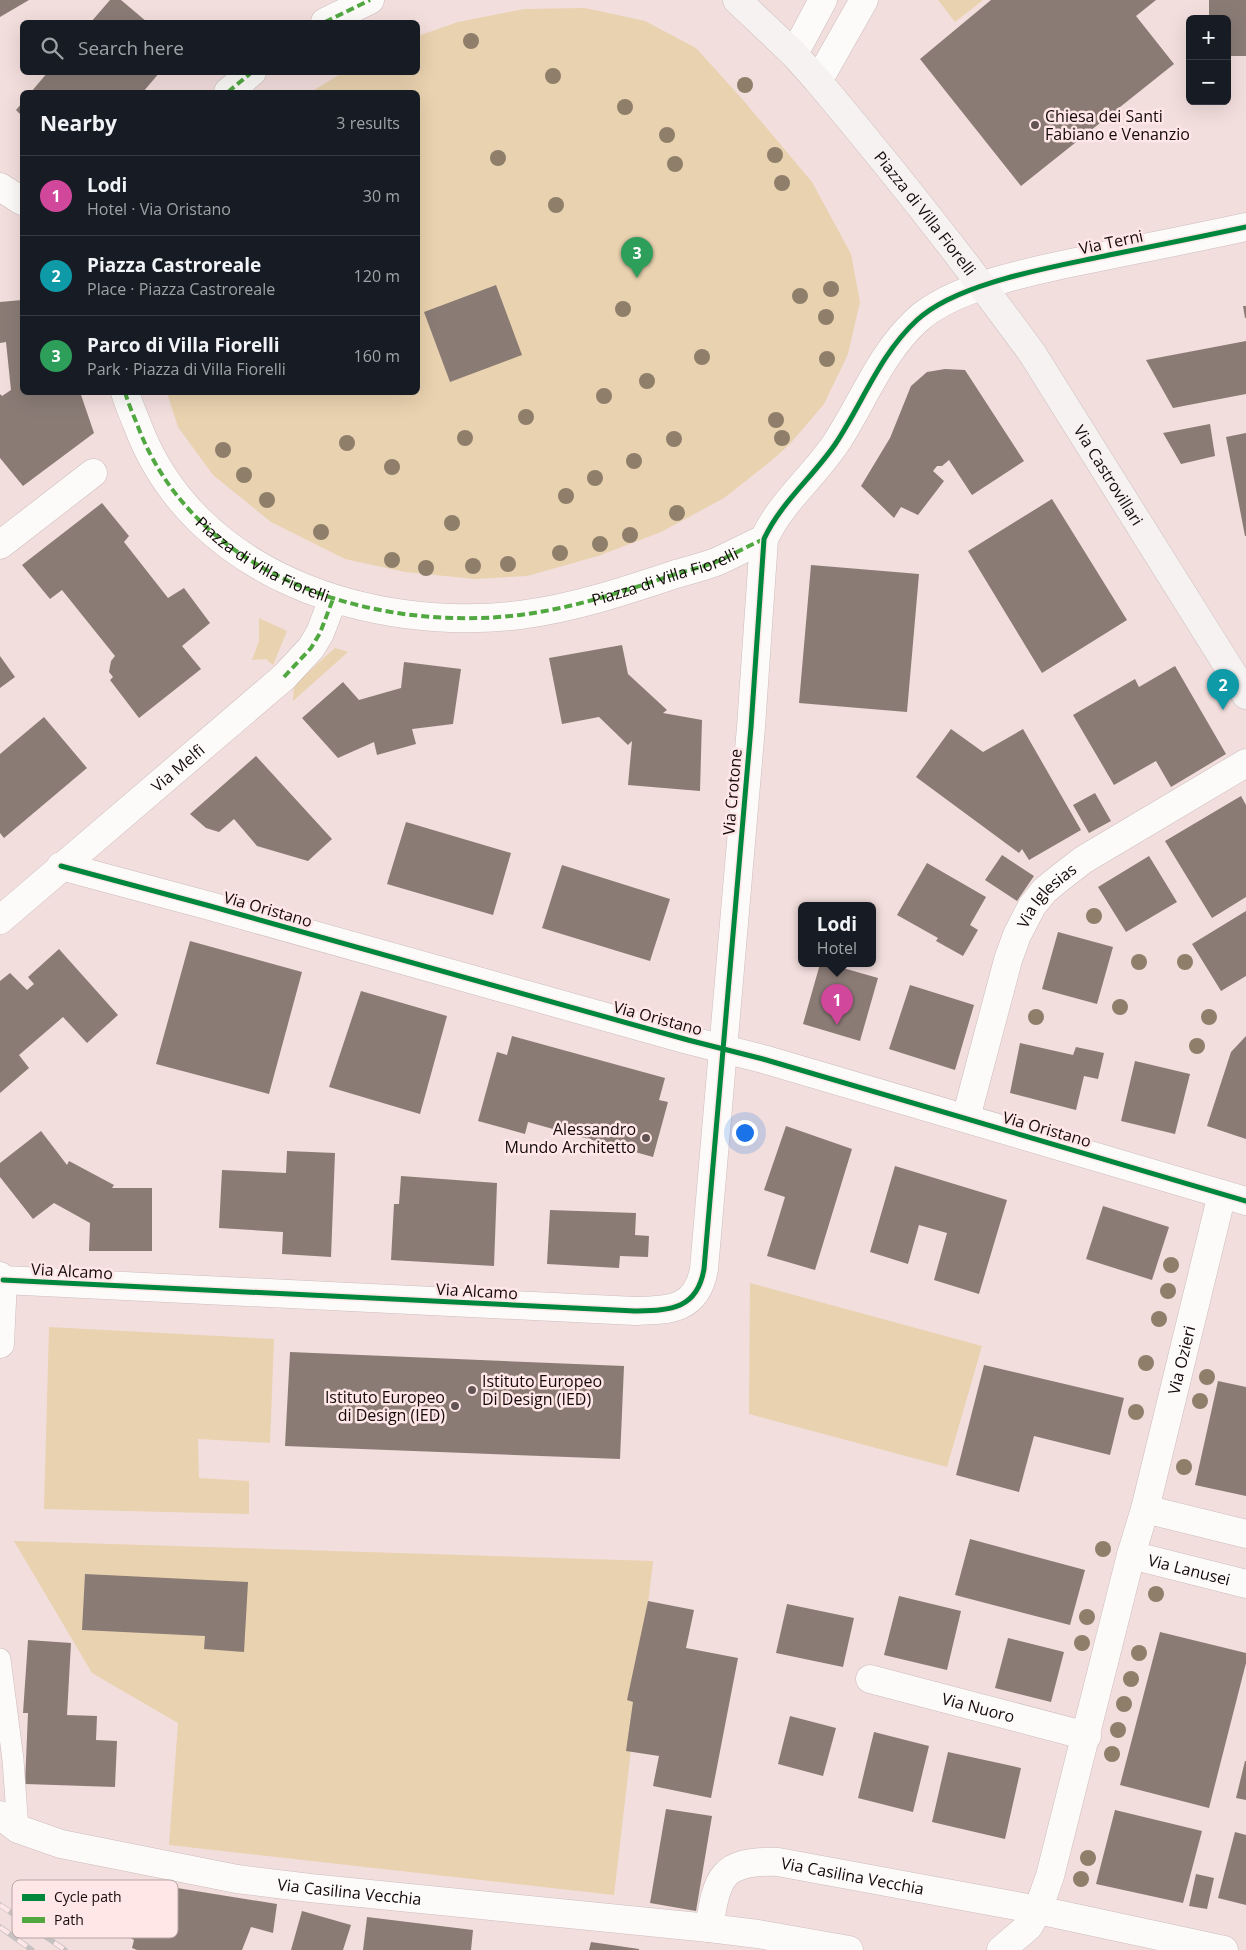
<!DOCTYPE html>
<meta charset="utf-8">
<style>
body{margin:0;font-family:"Open Sans",sans-serif;background:#242831;color:#f1f3f6}
.controls{position:absolute;right:15px;top:15px;display:grid;overflow:hidden;border-radius:8px;box-shadow:0 5px 20px #0002}
.controls button{width:45px;height:45px;display:grid;place-items:center;padding:0;border:0;border-bottom:1px solid #363941;background:#171b24;color:#f1f3f6;font:25px sans-serif}
.you{position:absolute;left:744px;top:1132px;width:18px;height:18px;margin:-12px;border:4px solid #fff;border-radius:50%;background:#1a73e8;box-shadow:0 0 0 8px #1a73e833}
.badge{display:grid;place-items:center;width:32px;height:32px;border-radius:50%;background:#d93025;color:#fff;font-size:16px;font-weight:700}
.pin{position:absolute;translate:-50% -41px;filter:drop-shadow(0 1px 2px #0008)}
.pin::after{content:'';position:absolute;top:26px;width:18px;height:15px;background:inherit;clip-path:polygon(0 0,100% 0,50% 100%)}
.popup{position:absolute;left:798px;top:902px;width:78px;height:65px;box-sizing:border-box;display:grid;place-content:center;border-radius:8px;background:#171b24;filter:drop-shadow(0 1px 4px #0005);font-size:16px;white-space:nowrap;color:#9ea1a6}
.popup b{font-size:19px;color:#f1f3f6}
.popup::after{content:'';position:absolute;left:50%;top:100%;margin-left:-10px;border:10px solid transparent;border-top-color:#171b24}
.list{margin:0;padding:0;list-style:none}
h2{display:flex;justify-content:space-between;align-items:center;height:65px;margin:0;padding:0 20px;font-size:21px}
h2 small{font-size:16px;font-weight:400;color:#9ea1a6}
.list li{display:grid;grid-template-columns:32px 1fr auto;gap:15px;align-items:center;box-sizing:border-box;height:80px;padding:0 20px;border-top:1px solid #363941}
.list b{display:block;font-size:19px;white-space:nowrap}
.list p{margin:0;font-size:16px;white-space:nowrap;color:#9ea1a6}
.list em{font-size:16px;font-style:normal;color:#9ea1a6}
.icon{flex:none;width:28px;height:28px;fill:none;stroke:currentColor;stroke-width:2;stroke-linecap:round;stroke-linejoin:round}
.map{position:relative;flex:none;width:1246px;height:1950px;overflow:hidden}
.search{position:absolute;background:#171b24;box-shadow:0 5px 20px #0002;left:20px;top:20px;width:400px;height:55px;display:flex;align-items:center;gap:12px;box-sizing:border-box;padding:0 18px;border-radius:8px;color:#9ea1a6;font-size:19px}
.panel{position:absolute;background:#171b24;box-shadow:0 5px 20px #0002;left:20px;top:90px;width:400px;height:305px;border-radius:8px}
.map>svg:first-child{display:block}
.green{fill:#e9d2af}
.building{fill:#8a7b75}
.lines{fill:none;stroke-linecap:round;stroke-linejoin:round}
.service-casing{stroke:#ccbdbc;stroke-width:22}
.pedestrian-casing{stroke:#ccbdbc;stroke-width:29}
.minor-casing{stroke:#ccbdbc;stroke-width:29}
.tertiary-casing{stroke:#ccbdbc;stroke-width:29}
.secondary-casing{stroke:#ccbdbc;stroke-width:29}
.service{stroke:#fdfafa;stroke-width:21}
.pedestrian{stroke:#fdfafa;stroke-width:28}
.minor{stroke:#fdfafa;stroke-width:28}
.tertiary{stroke:#fdfafa;stroke-width:28}
.secondary{stroke:#f6f2f2;stroke-width:28}
.rail-casing{stroke:#c7c2c2;stroke-width:5.5}
.rail{stroke:#fee7e6;stroke-width:4;stroke-dasharray:11;stroke-linecap:butt}
.quiet{stroke:#51a841;stroke-width:4;stroke-dasharray:8 4;stroke-linecap:butt}
.cycleway-casing{stroke:#fee7e6;stroke-width:8}
.cycleway{stroke:#00873e;stroke-width:5}
.tree{fill:#8e7e6a}
.poi-dot{fill:#625454;stroke:#fee7e6;stroke-width:2}
.labels{text-anchor:middle;dominant-baseline:central;stroke-width:5;stroke-linejoin:round;paint-order:stroke}
.poi-label{font-size:16px;fill:#150a0a;stroke:#fee7e6;text-anchor:start}
.street-label{font-size:16px;fill:#150a0a;stroke:#fee7e6}
.key{fill:#fee7e6;stroke:#b8a5a4;stroke-width:1}
.key-label{font-size:14px;fill:#150a0a}
</style>
<div class="map">
<svg width="1246" height="1950" viewBox="0 0 1246 1950">
<rect width="100%" height="100%" fill="#f2dedd"/>
<!-- green -->
<path class="green" d="M938,0H983L955,22Z
M585,8L645,21L696,48L743,100L812,182L851,254L860,302L848,354L824,404L790,444L771,461L724,498L661,532L598,556L527,576L475,579L405,572L345,559L271,522L213,475L178,427L167,393L418,392V92H311L342,73L418,72V36L458,22L524,9Z
M259,618L287,631L273,665L266,659L252,660L259,641Z
M335,648L348,652L293,701L294,685Z
M750,1283L982,1346L947,1467L749,1414Z
M49,1327L274,1339L270,1443L198,1439L199,1478L249,1481V1514L44,1509Z
M14,1541L653,1561L614,1895L169,1845L178,1723L92,1673Z"/>
<!-- building -->
<path class="building" d="M0,0H29L0,17Z
M110,0H121L147,22H91Z
M991,0H1156L1136,16L1174,64L1021,186L920,59Z
M1209,0H1246V56H1227V19H1209Z
M48,72H160L143,92H31Z
M22,103V116L16,110Z
M496,285L522,355L450,382L424,312Z
M22,300V392H80L94,433L23,486L0,458V394L2,396L11,390L6,342L0,343V302Z
M1243,306H1246V318H1245Z
M1246,341V394L1173,408L1146,360Z
M945,369L965,370L1024,461L972,495L949,460L942,466H937L933,471L944,481L918,515L901,507L894,518L861,486L890,438L911,386L927,372Z
M1210,424L1215,456L1181,464L1163,433Z
M1246,433V536H1245L1226,437Z
M1052,499L1127,620L1042,673L968,551Z
M102,503L129,536L124,542L168,598L184,588L210,623L182,646L201,669L139,718L110,680L113,677L109,672L111,661L115,656L62,590L50,599L22,565Z
M811,565L919,574L907,712L799,703Z
M622,645L628,674L667,710L663,713L702,720L700,791L628,785L632,741L628,745L599,717L562,724L549,658Z
M0,656L15,677L0,688Z
M404,662L461,669L453,724L412,729L416,744L377,755L374,742L338,758L302,718L343,682L359,700L401,688Z
M1175,666L1226,754L1171,787L1156,761L1114,785L1073,715L1135,679L1139,687Z
M44,717L87,768L4,838L0,833V754Z
M951,729L983,752L1023,729L1081,830L1029,860L1022,849L1019,853L916,777Z
M256,756L332,839L308,861L257,846L234,819L219,832L206,828L190,814Z
M1095,793L1111,821L1089,833L1073,805Z
M1241,796L1246,805V897L1212,918L1165,841Z
M406,822L511,853L493,915L387,884Z
M1002,855L1034,876L1017,901L985,880Z
M1149,856L1177,902L1126,932L1098,887Z
M927,863L986,897L970,925L978,930L963,956L936,941L938,938L897,915Z
M562,865L670,899L650,961L542,928Z
M1246,911V976L1221,991L1192,944Z
M1058,932L1113,947L1097,1004L1042,989Z
M190,941L302,972L269,1094L156,1064Z
M59,949L118,1015L87,1043L63,1017L19,1055L29,1068L0,1093V981L10,973L27,990L34,984L28,977Z
M820,964H829L878,978L860,1041L803,1024Z
M910,985L974,1005L955,1070L889,1049Z
M361,991L447,1016L420,1114L329,1087Z
M512,1036L665,1078L659,1100L668,1102L653,1157L528,1122L525,1134L478,1121L497,1052L507,1055Z
M1246,1036V1139L1207,1126L1231,1052Z
M1020,1043L1073,1055L1076,1047L1104,1053L1098,1079L1084,1076L1076,1110L1010,1093Z
M1135,1061L1190,1074L1175,1134L1121,1121Z
M786,1126L852,1149L815,1270L767,1256L785,1197L764,1190Z
M41,1131L67,1165L69,1161L114,1185L112,1188H152V1251H89L90,1223L54,1203L33,1219L0,1177V1163Z
M287,1151L335,1153L331,1257L282,1254L283,1232L219,1228L222,1170L286,1173Z
M895,1166L1007,1200L979,1294L934,1280L947,1233L919,1225L908,1264L870,1252Z
M401,1176L497,1183L494,1266L391,1260L394,1204H399Z
M1103,1206L1169,1227L1152,1280L1086,1259Z
M550,1210L636,1213L635,1235L649,1236L648,1257L620,1256L619,1268L547,1264Z
M290,1352L624,1366L620,1459L285,1446Z
M984,1365L1124,1398L1110,1455L1034,1436L1019,1492L956,1475Z
M1218,1381L1246,1387V1496L1195,1485Z
M970,1539L1085,1570L1070,1625L955,1595Z
M85,1574L248,1582L244,1652L204,1649L205,1636L82,1630Z
M899,1596L961,1611L947,1670L884,1655Z
M648,1601L694,1610L686,1648L738,1658L711,1798L653,1786L659,1756L626,1751L633,1702L627,1700Z
M787,1604L854,1618L843,1667L776,1653Z
M1160,1632L1246,1653V1663L1209,1808L1120,1785Z
M1008,1638L1064,1652L1051,1702L995,1688Z
M28,1640L71,1643L67,1715L97,1716L96,1740L117,1741L115,1787L25,1784L28,1713H23Z
M790,1716L836,1728L823,1776L778,1764Z
M874,1732L929,1746L913,1812L858,1798Z
M948,1752L1021,1768L1005,1839L932,1822Z
M1245,1761H1246V1800L1236,1798Z
M666,1809L712,1816L696,1911L650,1903Z
M1115,1810L1202,1831L1183,1903L1096,1884Z
M1235,1832L1246,1835V1905L1218,1898Z
M1196,1874L1214,1878L1207,1909L1189,1906Z
M171,1887L277,1904L273,1933L251,1927L242,1950H137L132,1948L134,1940L88,1913L103,1888L151,1900L153,1895L169,1901Z
M302,1911L351,1925L343,1950H291Z
M367,1917L473,1930L471,1950H363Z
M591,1942L639,1949V1950H589Z"/>
<g class="lines">
<!-- service casing -->
<g class="service-casing">
<path id="service" d="M0,1659L13,1760L18,1829"/>
</g>
<!-- pedestrian casing -->
<g class="pedestrian-casing">
<path id="pedestrian" d="M325,22L370,0
M228,92L252,72
M125,392C128,403 133,414 137,424C193,576 371,633 520,615C574,608 625,591 676,574C689,570 703,567 716,562C732,555 748,546 764,539
M284,677L311,648L320,633L333,599"/>
</g>
<!-- minor casing -->
<g class="minor-casing">
<g id="minor">
<path d="M794,54L823,0"/>
<path d="M818,81L864,0"/>
<path d="M0,187L22,201"/>
<path d="M0,545L93,473"/>
<path d="M61,866L210,906L688,1040L763,1059L1246,1201"/>
<path id="s1" d="M0,920L284,677"/>
<path id="s2" d="M966,1118L1008,960L1017,935L1032,906L1044,891L1056,881L1083,860L1246,763"/>
<path d="M0,1276L3,1280L0,1344"/>
<path d="M3,1280L635,1311C670,1310 697,1310 704,1269L751,727L764,539C781,502 814,476 836,443C863,402 880,354 917,320C958,282 1054,267 1109,255C1155,246 1200,237 1246,227"/>
<path d="M1145,1509L1246,1534"/>
<path id="s3" d="M1131,1555L1246,1584"/>
<path id="s4" d="M870,1679L1087,1736"/>
<path id="s5" d="M709,1928C717,1877 721,1860 778,1862L1038,1910L1050,1876L1131,1555L1145,1509L1222,1194"/>
</g>
</g>
<!-- tertiary casing -->
<g class="tertiary-casing">
<g id="tertiary">
<path id="s6" d="M0,1815L18,1829L61,1844L237,1879L310,1888L709,1928L758,1934L849,1950"/>
<path d="M1001,1950L1029,1926L1038,1910L1224,1950"/>
</g>
</g>
<!-- secondary casing -->
<g class="secondary-casing">
<g id="secondary">
<path id="s7" d="M737,0L794,54L818,81C892,169 964,260 1032,353L1246,695"/>
</g>
</g>
<!-- service -->
<use href="#service" class="service"/>
<!-- pedestrian -->
<use href="#pedestrian" class="pedestrian"/>
<!-- minor -->
<use href="#minor" class="minor"/>
<!-- tertiary -->
<use href="#tertiary" class="tertiary"/>
<!-- secondary -->
<use href="#secondary" class="secondary"/>
<!-- rail casing -->
<g class="rail-casing">
<path id="rail" d="M0,1905L65,1950
M0,1927L32,1950"/>
</g>
<!-- rail -->
<use href="#rail" class="rail"/>
<!-- quiet -->
<g class="quiet">
<path d="M325,22L370,0"/>
<path d="M228,92L252,72"/>
<path id="s8" d="M125,392C128,403 133,414 137,424C193,576 371,633 520,615C574,608 625,591 676,574C689,570 703,567 716,562C732,555 748,546 764,539"/>
<path d="M284,677L311,648L320,633L333,599"/>
</g>
<!-- cycleway casing -->
<g class="cycleway-casing">
<path id="cycleway" d="M61,866L210,906L688,1040L763,1059L1246,1201
M3,1280L635,1311C670,1310 697,1310 704,1269L751,727L764,539C781,502 814,476 836,443C863,402 880,354 917,320C958,282 1054,267 1109,255C1155,246 1200,237 1246,227"/>
</g>
<!-- cycleway -->
<use href="#cycleway" class="cycleway"/>
</g>
<!-- trees -->
<g class="tree">
<circle cx="471" cy="41" r="8"/>
<circle cx="553" cy="76" r="8"/>
<circle cx="745" cy="85" r="8"/>
<circle cx="625" cy="107" r="8"/>
<circle cx="667" cy="135" r="8"/>
<circle cx="775" cy="155" r="8"/>
<circle cx="498" cy="158" r="8"/>
<circle cx="675" cy="164" r="8"/>
<circle cx="782" cy="183" r="8"/>
<circle cx="556" cy="205" r="8"/>
<circle cx="831" cy="289" r="8"/>
<circle cx="800" cy="296" r="8"/>
<circle cx="623" cy="309" r="8"/>
<circle cx="826" cy="317" r="8"/>
<circle cx="702" cy="357" r="8"/>
<circle cx="827" cy="359" r="8"/>
<circle cx="647" cy="381" r="8"/>
<circle cx="604" cy="396" r="8"/>
<circle cx="526" cy="417" r="8"/>
<circle cx="776" cy="420" r="8"/>
<circle cx="465" cy="438" r="8"/>
<circle cx="782" cy="438" r="8"/>
<circle cx="674" cy="439" r="8"/>
<circle cx="347" cy="443" r="8"/>
<circle cx="223" cy="450" r="8"/>
<circle cx="634" cy="461" r="8"/>
<circle cx="392" cy="467" r="8"/>
<circle cx="244" cy="475" r="8"/>
<circle cx="595" cy="478" r="8"/>
<circle cx="566" cy="496" r="8"/>
<circle cx="267" cy="500" r="8"/>
<circle cx="677" cy="513" r="8"/>
<circle cx="452" cy="523" r="8"/>
<circle cx="321" cy="532" r="8"/>
<circle cx="630" cy="535" r="8"/>
<circle cx="600" cy="544" r="8"/>
<circle cx="560" cy="553" r="8"/>
<circle cx="392" cy="560" r="8"/>
<circle cx="508" cy="564" r="8"/>
<circle cx="473" cy="566" r="8"/>
<circle cx="426" cy="568" r="8"/>
<circle cx="1094" cy="916" r="8"/>
<circle cx="1139" cy="962" r="8"/>
<circle cx="1185" cy="962" r="8"/>
<circle cx="1120" cy="1007" r="8"/>
<circle cx="1036" cy="1017" r="8"/>
<circle cx="1209" cy="1017" r="8"/>
<circle cx="1197" cy="1046" r="8"/>
<circle cx="1171" cy="1265" r="8"/>
<circle cx="1168" cy="1291" r="8"/>
<circle cx="1159" cy="1319" r="8"/>
<circle cx="1146" cy="1363" r="8"/>
<circle cx="1207" cy="1377" r="8"/>
<circle cx="1200" cy="1401" r="8"/>
<circle cx="1136" cy="1412" r="8"/>
<circle cx="1184" cy="1467" r="8"/>
<circle cx="1103" cy="1549" r="8"/>
<circle cx="1156" cy="1594" r="8"/>
<circle cx="1087" cy="1617" r="8"/>
<circle cx="1082" cy="1643" r="8"/>
<circle cx="1139" cy="1653" r="8"/>
<circle cx="1131" cy="1679" r="8"/>
<circle cx="1124" cy="1704" r="8"/>
<circle cx="1118" cy="1730" r="8"/>
<circle cx="1112" cy="1754" r="8"/>
<circle cx="1088" cy="1858" r="8"/>
<circle cx="1081" cy="1879" r="8"/>
</g>
<!-- markers -->
<g class="poi-dot">
<circle cx="1035" cy="125" r="5"/>
<circle cx="646" cy="1138" r="5"/>
<circle cx="472" cy="1390" r="5"/>
<circle cx="455" cy="1406" r="5"/>
</g>
<g class="labels">
<!-- poi labels -->
<g class="poi-label">
<text x="1045" y="116">Chiesa dei Santi<tspan x="1045" dy="18">Fabiano e Venanzio</tspan></text>
<text x="636" y="1129" text-anchor="end">Alessandro<tspan x="636" dy="18">Mundo Architetto</tspan></text>
<text x="482" y="1381">Istituto Europeo<tspan x="482" dy="18">Di Design (IED)</tspan></text>
<text x="445" y="1397" text-anchor="end">Istituto Europeo<tspan x="445" dy="18">di Design (IED)</tspan></text>
</g>
<!-- street labels -->
<g class="street-label">
<text stroke="none"><textPath href="#s7" startOffset="285">Piazza di Villa Fiorelli</textPath></text>
<text transform="translate(1111 242) rotate(-12)">Via Terni</text>
<text stroke="none"><textPath href="#s7" startOffset="605">Via Castrovillari</textPath></text>
<text stroke="none"><textPath href="#s8" startOffset="225">Piazza di Villa Fiorelli</textPath></text>
<text stroke="none"><textPath href="#s8" startOffset="645">Piazza di Villa Fiorelli</textPath></text>
<text stroke="none"><textPath href="#s1" startOffset="234">Via Melfi</textPath></text>
<text transform="translate(732 792) rotate(-85)">Via Crotone</text>
<text stroke="none"><textPath href="#s2" startOffset="240">Via Iglesias</textPath></text>
<text transform="translate(268 909) rotate(16)">Via Oristano</text>
<text transform="translate(658 1018) rotate(15)">Via Oristano</text>
<text transform="translate(1047 1129) rotate(16)">Via Oristano</text>
<text transform="translate(72 1271) rotate(3)">Via Alcamo</text>
<text transform="translate(477 1291) rotate(3)">Via Alcamo</text>
<text stroke="none"><textPath href="#s5" startOffset="945">Via Ozieri</textPath></text>
<text stroke="none"><textPath href="#s3" startOffset="60">Via Lanusei</textPath></text>
<text stroke="none"><textPath href="#s4" startOffset="112">Via Nuoro</textPath></text>
<text stroke="none"><textPath href="#s5" startOffset="188">Via Casilina Vecchia</textPath></text>
<text stroke="none"><textPath href="#s6" startOffset="361">Via Casilina Vecchia</textPath></text>
</g>
</g>
<!-- legend -->
<rect x="12" y="1880" width="166" height="58" rx="8" class="key"/>
<rect x="22" y="1894" width="23" height="7" fill="#00873e"/>
<rect x="22" y="1917" width="23" height="6" fill="#51a841"/>
<g class="key-label">
<text x="54" y="1902">Cycle path</text>
<text x="54" y="1925">Path</text>
</g>
</svg>
<div class="controls">
<button>+</button>
<button>−</button>
</div>
<div class="you"></div>
<div class="pin badge" style="left:837px;top:1025px;background:#d1479c">1</div>
<div class="popup"><b>Lodi</b>Hotel</div>
<div class="pin badge" style="left:1223px;top:710px;background:#0f9aa8">2</div>
<div class="pin badge" style="left:637px;top:278px;background:#2e9e5b">3</div>
<div class="search"><svg class="icon" aria-label="search" viewBox="0 0 24 24"><circle cx="10" cy="10" r="6"/><path d="M15 15l6 6"/></svg>Search here</div>
<section class="panel">
<h2>Nearby<small>3 results</small></h2>
<ul class="list">
<li><span class="badge" style="background:#d1479c">1</span><div><b>Lodi</b><p>Hotel · Via Oristano</p></div><em>30 m</em></li>
<li><span class="badge" style="background:#0f9aa8">2</span><div><b>Piazza Castroreale</b><p>Place · Piazza Castroreale</p></div><em>120 m</em></li>
<li><span class="badge" style="background:#2e9e5b">3</span><div><b>Parco di Villa Fiorelli</b><p>Park · Piazza di Villa Fiorelli</p></div><em>160 m</em></li>
</ul>
</section>
</div>
